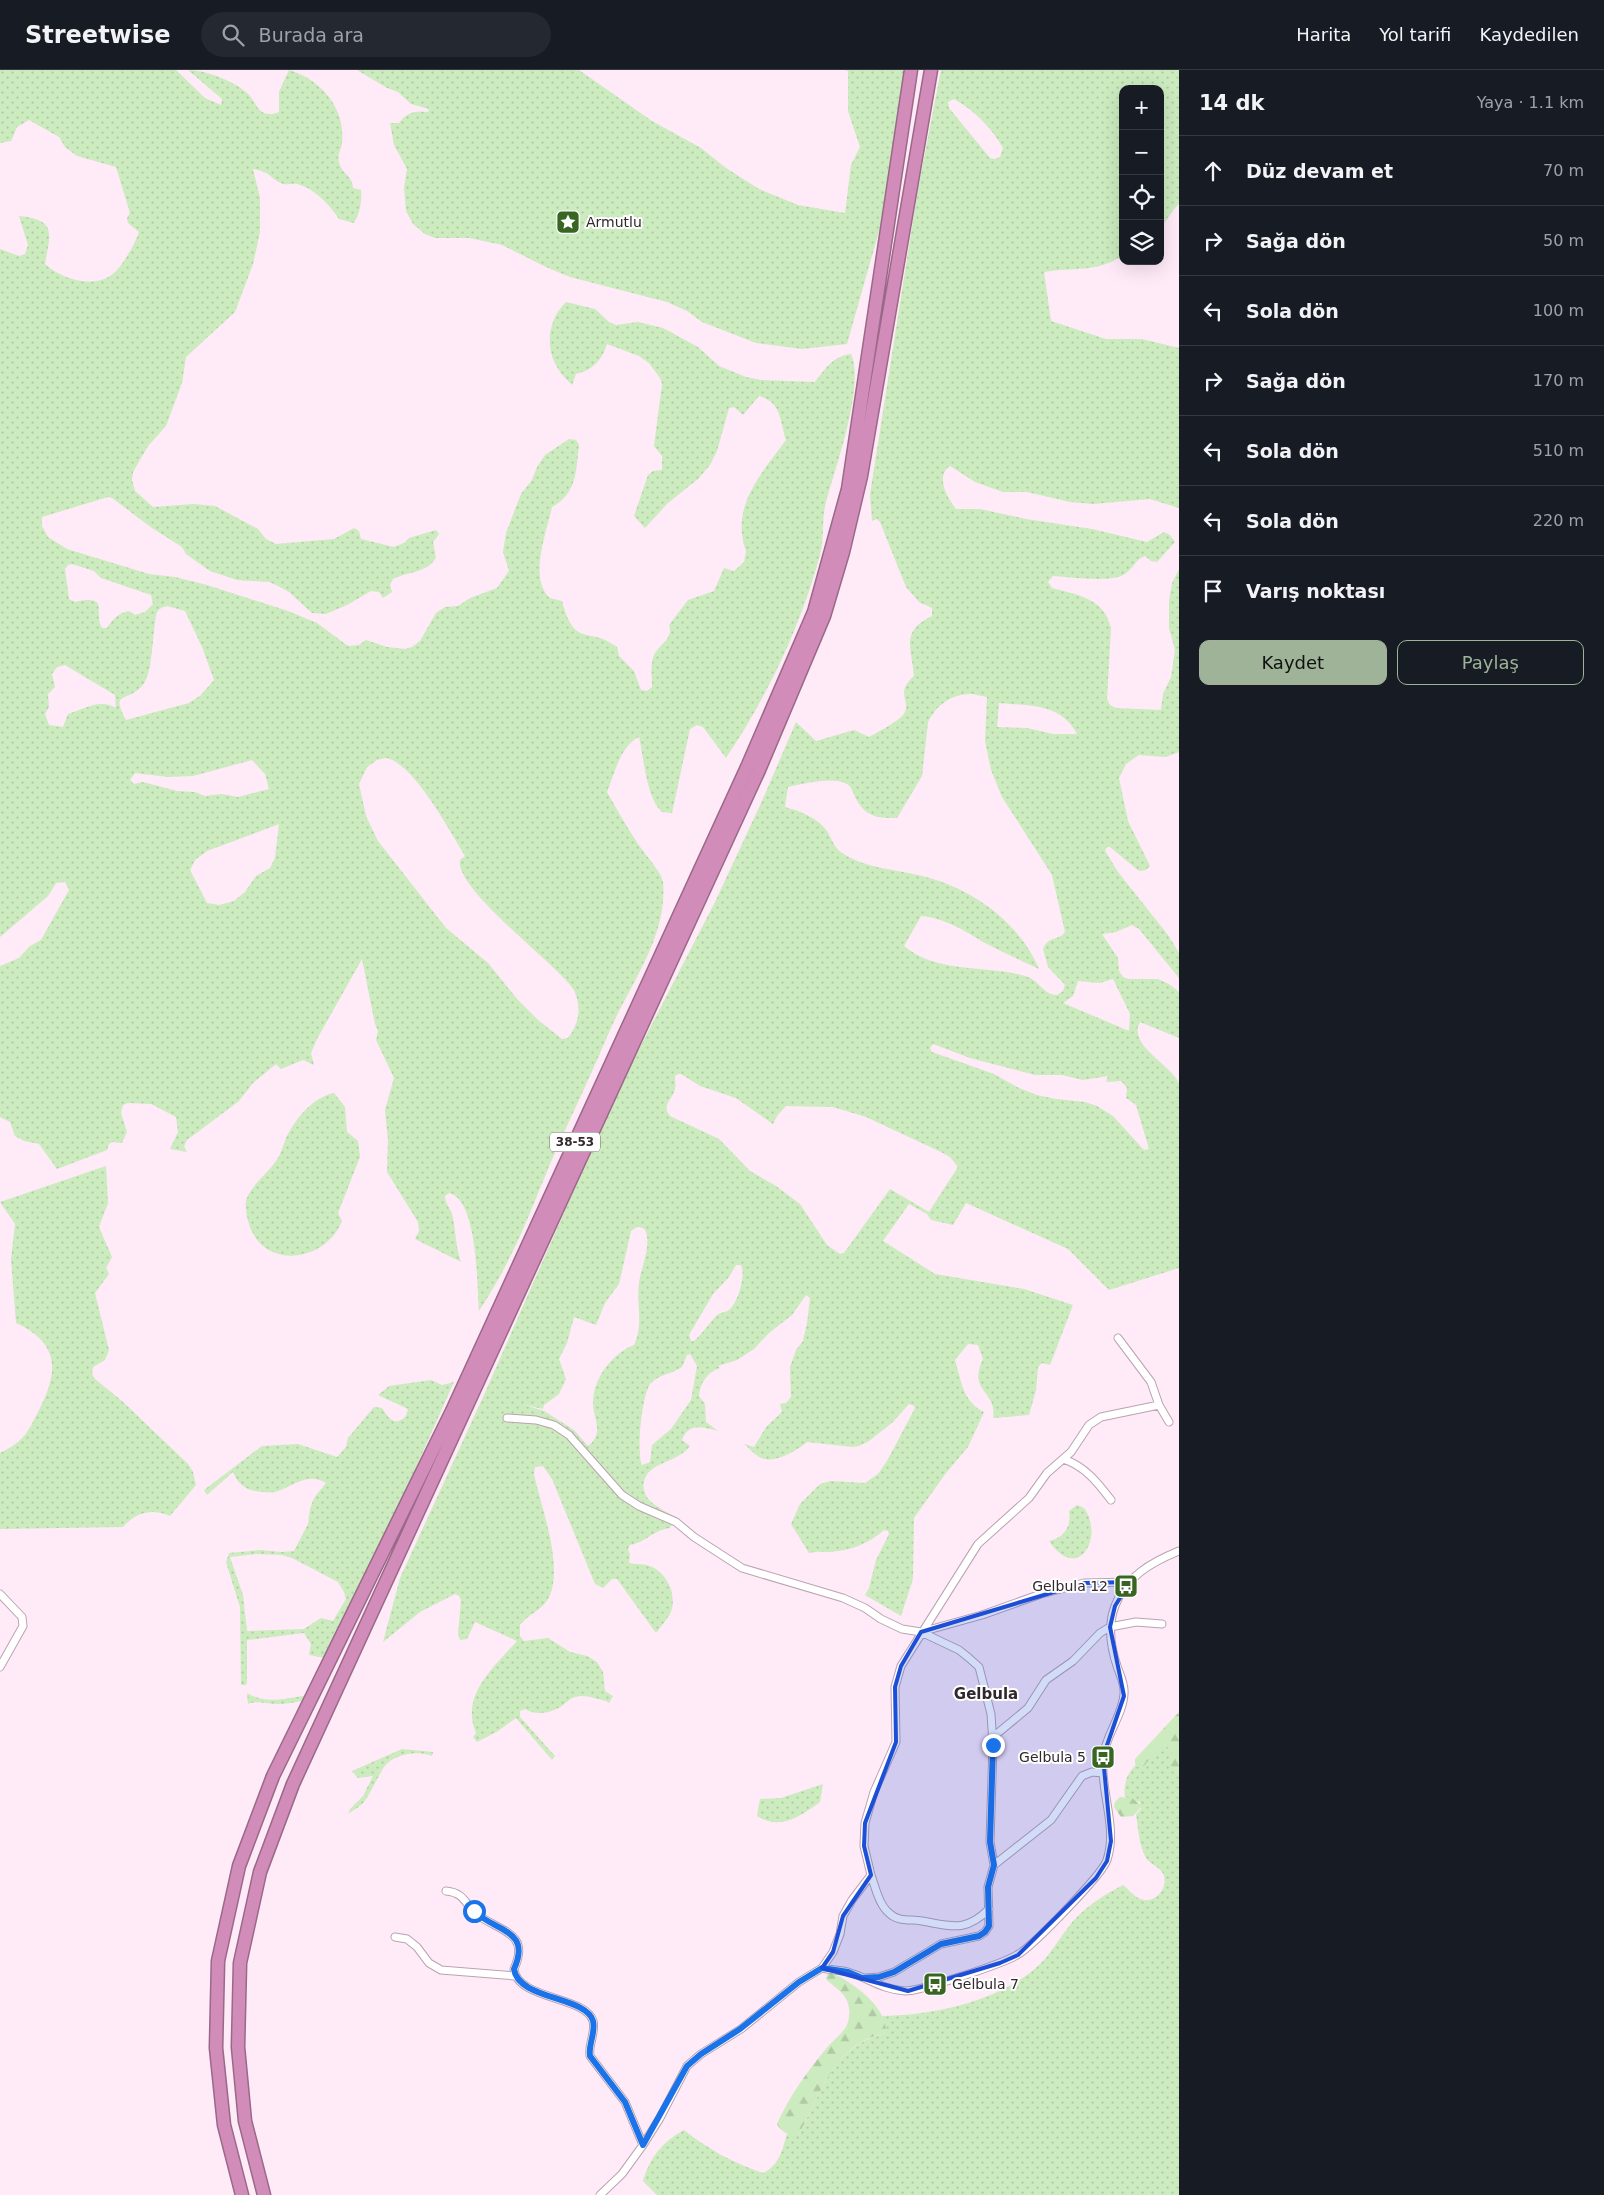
<!DOCTYPE html>
<html lang="tr">
<meta charset="utf-8">
<style>
body{margin:0;font-family:"DejaVu Sans",sans-serif;background:#242831;color:#f1f3f6}
.controls{position:absolute;right:15px;top:15px;display:grid;overflow:hidden;border-radius:10px;box-shadow:0 5px 20px #0002}
.controls button{width:45px;height:45px;display:grid;place-items:center;padding:0;border:0;border-bottom:1px solid #363941;background:#171b24;color:#f1f3f6;font:25px sans-serif}
.stop{position:absolute;width:15px;height:15px;margin:-11px;border:4px solid #1a73e8;border-radius:50%;background:#fff}
.stop.end{background:#1a73e8;border-color:#fff;box-shadow:0 1px 5px #0008}
.list{margin:0;padding:0;list-style:none}
h2{display:flex;justify-content:space-between;align-items:center;height:65px;margin:0;padding:0 20px;font-size:21px}
h2 small{font-size:16px;font-weight:400;color:#9ea1a6}
.list li{display:grid;grid-template-columns:32px 1fr auto;gap:15px;align-items:center;box-sizing:border-box;height:70px;padding:0 20px;border-top:1px solid #363941}
.list b{display:block;font-size:19px;white-space:nowrap}
.list em{font-size:16px;font-style:normal;color:#9ea1a6}
.actions{display:flex;gap:10px;padding:15px 20px}
.actions a{flex:1;padding:11px 0;border:1px solid #9eb397;border-radius:10px;text-align:center;font-size:18px;color:#9eb397}
.actions .main{background:#9eb397;color:#111}
.icon{flex:none;width:28px;height:28px;fill:none;stroke:currentColor;stroke-width:2;stroke-linecap:round;stroke-linejoin:round}
.map{position:relative;flex:none;width:1179px;height:2125px;overflow:hidden}
header{display:flex;align-items:center;gap:30px;box-sizing:border-box;height:70px;padding:0 25px;background:#171b24;border-bottom:1px solid #363941}
header strong{font-size:24px}
nav{display:flex;gap:28px;margin-inline-start:auto;font-size:18px}
.search{width:350px;height:45px;background:#242831;display:flex;align-items:center;gap:12px;box-sizing:border-box;padding:0 18px;border-radius:28px;color:#9ea1a6;font-size:19px}
main{display:flex}
aside{flex:1;background:#171b24}
.map>svg:first-child{display:block}
.grass{fill:url(#grass-dots);fill-rule:evenodd}
.forest{fill:url(#forest-firs)}
.lines{fill:none;stroke-linecap:round;stroke-linejoin:round}
.street-casing{stroke:#baa3b1;stroke-width:9}
.highway-casing{stroke:#9a6988;stroke-width:15}
.street{stroke:#fff;stroke-width:7}
.highway{stroke:#d28cb9;stroke-width:12}
.route{stroke:#1a73e8;stroke-width:6}
.marked{fill:#1d4ed8;fill-opacity:0.2;stroke:#1d4ed8;stroke-width:4;stroke-linejoin:round}
.labels{text-anchor:middle;dominant-baseline:central;stroke-width:4;stroke-linejoin:round;paint-order:stroke}
.shield{fill:#fefefe;stroke:#6e686c;stroke-width:1}
.shield-label{font-size:12px;font-weight:bold;fill:#31272d}
.poi-label{font-size:14px;fill:#31272d;stroke:#fefefe;text-anchor:start}
.neighbourhood-label{font-size:15px;font-weight:bold;fill:#31272d;stroke:#fefefe}
</style>
<header>
<strong>Streetwise</strong>
<div class="search"><svg class="icon" aria-label="search" viewBox="0 0 24 24"><circle cx="10" cy="10" r="6"/><path d="M15 15l6 6"/></svg>Burada ara</div>
<nav><a>Harita</a><a>Yol tarifi</a><a>Kaydedilen</a></nav>
</header>
<main>
<div class="map">
<svg width="1179" height="2125" viewBox="0 0 1179 2125">
<defs>
<pattern id="grass-dots" width="8" height="8" patternUnits="userSpaceOnUse" patternTransform="scale(1.25)"><rect width="8" height="8" fill="#ccebbf"/><path d="M2 2h.1M6 6h.1" fill="none" stroke="#b0caa4" stroke-width="1.8" stroke-linecap="round"/></pattern>
<pattern id="forest-firs" width="22" height="20" patternUnits="userSpaceOnUse" patternTransform="scale(1.25)"><rect width="22" height="20" fill="#ccebbf"/><path d="M5 1l3.5 6h-7zM16 11l3.5 6h-7z" fill="#b0caa4"/></pattern>
</defs>
<rect width="100%" height="100%" fill="#ffeaf7"/>
<!-- grass -->
<path class="grass" d="M0,0H176L205,28L221,35L222,29L188,0C206,0 237,12 249,25C254,30 256,39 264,43C269,45 274,44 279,42V22L289,0C320,9 346,38 342,73C341,80 337,84 339,92C341,103 353,106 353,118L361,120C362,132 360,142 354,153L339,149C330,135 314,118 297,114C292,113 285,116 281,113C270,108 270,101 253,99L260,128V162L253,194L235,242L186,287L182,313L166,356L148,376L133,402L132,410L135,421L153,437L194,434L215,436L258,459L266,469L276,474L334,469L354,458L359,461L361,469L394,477L404,473L409,468L436,460L439,464L433,472L436,488C425,504 409,501 393,509L390,515L392,522L383,528L379,522L371,521L347,535L326,544L312,543L289,522L276,515L269,512L237,510L210,501L186,484L182,477L152,458L112,428L108,427L42,447V456L48,467L67,479L149,504L175,507L207,515L288,541L317,553L348,576L359,575L366,570L387,577L405,579L412,577L420,571L436,543L445,537L458,536L470,528L497,518L509,501L503,482L506,463L521,424L532,410L537,397L545,385L569,369L576,370L579,375C576,400 577,424 552,437C547,460 528,510 550,528L562,531C575,580 588,555 617,577L619,586L634,601L641,620L647,621L652,617C652,607 650,595 654,585C659,574 674,569 669,555L688,530L714,521L724,498L734,501L744,492L746,481C730,437 761,404 786,370C780,352 782,332 759,326L743,345L734,337L729,338L717,381L710,395L698,409L668,433L645,458L634,446L648,405L653,401L662,400V386L654,376L662,314L660,308L649,293L639,286L607,274C602,290 593,300 576,304L572,315C568,310 562,306 559,300C544,279 548,249 566,232L595,239L609,252L616,255L638,252L663,258L698,277L719,296L746,307L761,310L815,312C825,299 833,286 851,284C865,314 836,396 827,428C821,447 825,466 820,485C800,558 768,625 726,688L703,657L697,655L690,659L672,743L662,742C646,728 644,687 639,667C620,676 615,703 607,722C617,740 627,757 638,774C644,783 662,803 663,812C668,869 627,918 607,967C586,1017 561,1066 541,1116C522,1163 507,1198 479,1241C477,1217 478,1129 449,1123L445,1126C445,1133 450,1138 452,1144C456,1159 455,1175 461,1192L415,1169L419,1161L418,1152L387,1102L388,1070L385,1040L394,1008L376,970L378,961L375,954L362,889L317,969L311,983L314,995L303,990L281,999L276,994L253,1013L239,1031L187,1070L184,1076L187,1082L170,1079L178,1062L176,1047L151,1034L128,1033L123,1035L121,1043L127,1062L122,1073L112,1072L109,1074L107,1080L57,1099L39,1074L24,1071L15,1066L10,1052L0,1047V896L19,888L30,876L41,870L69,820L65,812L56,813L48,826L0,867V179L19,186L25,184L28,175L19,146C58,150 50,164 45,194C62,210 99,221 117,200C125,191 135,174 139,162L128,153L127,148L130,143L116,97L77,86L65,77L59,67L29,50L17,57L11,71L0,73ZM72,494L94,501L101,508L151,525L153,534L145,542L135,545L129,541C118,543 113,549 107,558H102C93,543 111,524 75,532L69,529L65,499L68,495ZM167,536L185,541L202,577L214,610L201,625L189,633L126,650C110,621 127,632 141,617C147,611 148,603 150,596C152,585 155,546 157,542C160,538 163,537 167,536ZM65,595L115,625L116,638C101,628 84,639 68,644L63,657L49,655L45,644L49,637L48,624L55,617L52,604L57,597ZM386,688C414,693 450,762 465,786L460,790C454,819 557,894 574,920C582,937 579,954 568,968L562,969L538,950L518,930L488,893L446,858L378,771L366,746L359,714L367,697L377,690ZM252,690L265,704L269,719L238,727L222,724L205,726L195,722L177,721L143,712L134,714L130,710L135,703L168,707L193,706ZM279,754L275,788L270,798L256,806L245,822L234,831L219,835L207,833L190,800L195,790L207,781Z
M357,0H579L652,51L701,78L726,98L759,119L798,135L845,143L851,95L860,77L848,41V1L845,0H908L883,147L847,274L802,279L756,273L702,252L687,241L667,232L570,207L546,197L502,175L469,168H435L425,164L413,154L406,141L404,118L407,99L394,75L390,53H399C406,43 415,40 428,42L429,39L411,34L398,22L387,18Z
M941,0H1179V134C1171,141 1168,150 1160,157V19H1123V185C1099,203 1072,197 1044,202L1051,251L1106,269H1142L1179,278V438L1150,429L1093,434L1070,432L1027,422H1003L975,412L950,396C935,406 947,428 956,439H980L1026,449L1092,459L1147,472L1164,462L1170,465L1175,472L1157,492L1151,491L1145,486C1135,489 1132,502 1121,506C1108,512 1069,507 1053,506L1048,512L1052,518C1078,525 1104,528 1111,558L1107,629L1110,635L1116,638L1161,640L1163,624L1171,607L1175,580L1169,558V531L1172,513L1179,499V682L1166,687L1139,685L1126,694L1119,708L1128,751L1150,796L1146,800L1139,801L1110,777H1107L1105,781L1118,802L1168,865L1179,883V908L1139,859L1132,855L1116,862L1102,864L1118,888L1119,901L1123,907L1128,909H1158L1169,914L1179,922V968L1140,952C1127,975 1170,994 1179,1013V1198L1109,1220L1068,1179L966,1133L953,1155L931,1150L927,1144L909,1134L883,1171L935,1204L1024,1219L1073,1235L1050,1295L1042,1293L1038,1297L1036,1320L1029,1345L993,1348C998,1321 967,1322 983,1289L978,1275L968,1274L955,1290C961,1310 963,1332 984,1342L968,1377L946,1403L914,1448L913,1509L901,1546L865,1525L869,1518L876,1490L889,1464L888,1461L884,1460C868,1474 850,1481 829,1482C823,1482 816,1481 809,1483L791,1454L800,1434L820,1414L831,1411L865,1413L878,1404L887,1391L915,1338L914,1336L909,1334L893,1352L869,1371L859,1376L853,1377L807,1372C796,1381 774,1395 759,1387C754,1384 749,1378 744,1374L754,1377L766,1357L782,1342L780,1334L786,1333L791,1327L790,1297L796,1280L803,1271L807,1253L810,1228L806,1225L792,1245L769,1263L754,1279L737,1290L718,1296L720,1298C707,1302 700,1313 699,1326L705,1334L706,1352L718,1361C704,1357 688,1352 682,1370L690,1376C679,1390 663,1390 650,1401C647,1403 645,1408 644,1411C640,1431 662,1439 676,1447L670,1458C653,1460 645,1473 630,1475L628,1479L630,1485L629,1493C636,1495 644,1493 652,1497C668,1504 678,1527 670,1544C666,1551 660,1557 656,1563L617,1509H612L603,1518L595,1514L552,1409L543,1396L535,1397L534,1404C541,1437 565,1499 548,1529C541,1541 527,1545 520,1555V1566L524,1571L548,1568L570,1582L587,1586L597,1592L603,1602L605,1621L613,1626L609,1633L606,1631C597,1629 585,1624 575,1627C569,1629 566,1633 562,1636C551,1643 536,1646 525,1639L520,1641V1647L555,1686L552,1690L516,1648L498,1661L477,1672L473,1667L476,1663C460,1625 494,1597 517,1571L475,1552L467,1569L460,1570L458,1565L461,1530L459,1526L455,1524L420,1542L383,1572L400,1508L484,1325L617,1022L715,832L762,731L796,652L816,671L854,660L869,667C876,663 902,650 905,642C910,629 895,623 914,606C911,576 901,561 932,546V538L919,532L906,517L880,452L877,449L872,451L870,424L918,119ZM954,29C975,41 991,57 1003,78L1000,87L995,89L990,88L949,38L948,32ZM972,624L987,627L985,671L991,700L1002,727L1052,805L1065,862C1059,871 1049,865 1043,879L1048,897L1065,915L1063,921L1057,925C1044,925 1039,911 1028,907C989,894 938,905 904,876L921,846C947,848 967,863 989,875C1006,884 1023,891 1039,899C1019,851 969,816 918,805C892,799 865,798 842,783C834,778 832,769 827,761C818,748 800,741 785,737L788,717C803,714 832,706 847,714C851,716 853,722 855,727C865,747 877,748 897,748L922,706L928,652C937,634 952,624 972,624ZM999,633C1029,636 1061,633 1077,664H1053L1027,658L997,657ZM1113,909L1130,944L1129,961L1063,933L1073,926L1078,911L1100,913ZM933,974L970,988L1035,1005H1062L1083,1010L1108,1006L1106,1012L1121,1011L1127,1018L1126,1028L1136,1035L1149,1079L1144,1080L1113,1046L1097,1036L1085,1032L1056,1029L1037,1025L1019,1018L994,1004L932,982L930,978ZM678,1004H681L700,1016L736,1028L773,1054L777,1046L786,1036L833,1037L866,1047L941,1082L950,1087L958,1097L929,1142L890,1119L844,1183L840,1184L827,1175L800,1134L776,1116L750,1101L719,1069L670,1046C661,1034 672,1031 675,1019C676,1015 675,1011 675,1006ZM637,1157C641,1157 645,1158 646,1162C651,1178 641,1197 639,1213C636,1234 644,1254 634,1275C612,1284 593,1308 593,1333C593,1349 605,1363 588,1376L574,1360L544,1341L522,1334L543,1339L544,1335L559,1324L566,1309L559,1289L567,1273L574,1247L596,1255L605,1233L619,1214L631,1161ZM736,1195H741C746,1205 738,1233 729,1240C725,1243 719,1242 715,1247C708,1255 703,1263 694,1271H691L689,1265L713,1224L729,1207ZM690,1284L697,1296L691,1330L671,1359L652,1375L650,1392L642,1395C636,1383 642,1322 651,1313C660,1304 672,1304 682,1297L687,1285Z
M334,1023L345,1037L347,1062L358,1071L360,1087L338,1143L342,1151C326,1192 264,1201 249,1154C247,1147 244,1136 247,1128C252,1114 272,1100 279,1086C282,1080 284,1074 286,1068C296,1048 312,1028 334,1023Z
M106,1096L108,1133L99,1157L112,1187L106,1198L109,1204L95,1223L109,1280L105,1290L93,1297L92,1304L95,1309L122,1331L188,1394L193,1402L196,1415L170,1446C152,1438 136,1442 123,1457L0,1459V1383C25,1371 28,1362 40,1338C59,1300 59,1273 16,1253L11,1189L15,1154L0,1132Z
M431,1310L442,1315L454,1312L335,1579L325,1588L309,1585L311,1574L304,1563L247,1570V1612L246,1615H241L240,1537L226,1492L229,1483L260,1480L282,1482L294,1481L308,1454L310,1439L314,1428L326,1413C308,1402 295,1415 278,1421C274,1423 268,1422 263,1422C247,1421 239,1416 233,1402L207,1425L204,1420L262,1376L298,1374L337,1387L346,1377L348,1368L374,1337L382,1338C388,1347 394,1358 406,1346L408,1339L378,1325L389,1316ZM256,1484L282,1485L292,1488L338,1512L344,1522L346,1529L333,1551L321,1548L304,1559L247,1561L243,1525L230,1487Z
M1077,1435L1084,1438C1105,1467 1078,1514 1049,1471C1064,1468 1072,1456 1069,1441Z
M247,1623C267,1635 287,1628 309,1625L306,1630C297,1632 287,1634 277,1634C268,1634 257,1630 248,1634Z
M1163,1673L1172,1681L1173,1687L1171,1689L1176,1702L1179,1703V2125H657L643,2111C649,2088 663,2071 684,2060C708,2079 733,2093 763,2103C780,2095 782,2080 787,2064L799,2065C821,2022 834,1975 886,1963L882,1946C936,1945 1006,1930 1044,1890C1053,1880 1059,1869 1067,1859C1081,1839 1102,1826 1123,1815C1128,1819 1133,1825 1138,1828C1153,1836 1168,1820 1164,1806C1161,1796 1149,1795 1145,1786C1139,1774 1138,1758 1136,1744L1141,1739L1140,1732L1125,1727C1121,1699 1144,1689 1163,1673Z
M402,1679L433,1682L432,1686C418,1680 393,1684 384,1697C377,1708 372,1721 364,1732C360,1737 353,1740 348,1744L350,1739L363,1726L373,1706L358,1708L352,1701Z
M823,1714L820,1732C801,1746 780,1761 757,1746L760,1729L781,1728Z"/>
<!-- forest -->
<path class="forest" d="M1179,1642V1703L1173,1701L1170,1697L1172,1681L1163,1673L1143,1697H1137L1135,1694V1689Z
M1120,1727L1132,1728L1142,1736L1133,1746L1121,1747L1114,1737L1115,1732Z
M831,1902C853,1913 887,1936 886,1963C836,1972 819,2025 799,2065C789,2066 782,2063 777,2054C789,2027 806,2003 825,1980C831,1972 841,1965 846,1957C849,1951 850,1945 849,1938C847,1923 835,1918 826,1909L827,1904Z"/>
<g class="lines">
<!-- street casing -->
<g class="street-casing">
<path id="street" d="M1118,1268L1151,1312L1159,1335L1169,1352
M507,1348L536,1350L554,1355L569,1365L622,1425L639,1436L676,1452L694,1467L742,1498L843,1528L865,1538L881,1549L902,1559L921,1562L959,1580L969,1588L979,1597L991,1644L993,1675L990,1772L994,1795
M1063,1389C1085,1396 1098,1413 1111,1430
M0,1524L22,1547L23,1556L0,1597
M921,1562L982,1545L1041,1524L1084,1513L1130,1512
M993,1667L1028,1638L1046,1610L1073,1591L1100,1563L1110,1557L1136,1552L1162,1554
M871,1805C875,1816 879,1835 889,1843C898,1852 910,1849 922,1851C951,1856 965,1863 989,1839
M446,1821C467,1823 465,1837 479,1846C503,1862 530,1864 514,1899C517,1930 586,1926 593,1951C596,1962 588,1975 590,1986L625,2032L643,2075
M395,1867L407,1869L417,1877L429,1893L441,1900L515,1906
M822,1898C831,1900 840,1900 848,1902C868,1908 884,1920 905,1921C921,1921 1002,1894 1017,1885C1032,1877 1102,1805 1107,1790C1118,1757 1100,1722 1103,1688C1105,1666 1123,1645 1124,1624C1125,1615 1121,1607 1118,1599C1111,1579 1107,1556 1115,1536C1125,1507 1152,1492 1179,1481
M866,1908L879,1907L894,1902L941,1874L979,1866L985,1862L989,1856L988,1817L994,1795L1051,1750L1082,1706L1092,1702L1103,1703
M600,2125L622,2104L643,2075L660,2048L687,1996L701,1984L741,1959L799,1912L822,1898L833,1882L840,1864L843,1846L852,1830L871,1805L864,1776L865,1753L874,1722L896,1672L895,1617L901,1596L978,1474L1029,1428L1047,1403L1071,1382L1089,1355L1101,1347L1159,1335"/>
</g>
<!-- highway casing -->
<g class="highway-casing">
<path id="highway" d="M242,2125L224,2055L216,1978L218,1891L239,1796L273,1706L452,1341L748,695L814,542L848,419L911,0
M264,2125L245,2051L238,1977L240,1893L260,1802L293,1714L759,700L824,546L843,482L861,406L931,0"/>
</g>
<!-- street -->
<use href="#street" class="street"/>
<!-- highway -->
<use href="#highway" class="highway"/>
</g>
<g class="lines">
<!-- route -->
<path class="route" d="M474,1841C495,1862 532,1859 514,1899C518,1930 586,1926 593,1951C596,1962 588,1975 590,1986L625,2032L643,2075L687,1996L701,1984L740,1959L799,1912L822,1898L848,1902L862,1908L879,1907L894,1902L941,1874L979,1866L985,1862L989,1856L988,1817L994,1795L990,1772L993,1675"/>
</g>
<!-- marked area -->
<path class="marked" d="M1130,1512L1115,1536L1110,1557L1124,1626L1103,1687L1111,1771L1107,1791L1096,1808L1018,1885L1000,1893L908,1921L822,1898L833,1882L843,1846L871,1805L864,1776L865,1753L896,1672L895,1617L901,1596L921,1562L1084,1513Z"/>
<!-- icons -->
<defs>
<g id="sight-square" transform="scale(1.25)"><rect x="-9" y="-9" width="18" height="18" rx="4" fill="#396523" stroke="#fefefe"/><path d="M0-6L1.8-2.2L6-1.7L2.9 1.2L3.7 5.4L0 3.3L-3.7 5.4L-2.9 1.2L-6-1.7L-1.8-2.2Z" fill="#fff"/></g>
<g id="bus-square" transform="scale(1.25)"><rect x="-9" y="-9" width="18" height="18" rx="4" fill="#396523" stroke="#fefefe"/><path d="M-5-6H5V4H4V6H2V4H-2V6H-4V4H-5ZM-3.5-4V0h7V-4ZM-3.5 1.2v1.5H-2V1.2ZM2 1.2v1.5H3.5V1.2Z" fill="#fff"/></g>
</defs>
<g fill-rule="evenodd">
<use href="#sight-square" x="568" y="152"/>
<use href="#bus-square" x="1126" y="1516"/>
<use href="#bus-square" x="1103" y="1687"/>
<use href="#bus-square" x="935" y="1914"/>
</g>
<g class="labels">
<!-- shield labels -->
<rect class="shield" x="550" y="1062.5" width="50" height="19" rx="4"/>
<g class="shield-label">
<text x="575" y="1072">38-53</text>
</g>
<!-- poi labels -->
<g class="poi-label">
<text x="586" y="152">Armutlu</text>
<text x="1108" y="1516" text-anchor="end">Gelbula 12</text>
<text x="1086" y="1687" text-anchor="end">Gelbula 5</text>
<text x="952" y="1914">Gelbula 7</text>
</g>
<!-- neighbourhood labels -->
<g class="neighbourhood-label">
<text x="986" y="1624">Gelbula</text>
</g>
</g>
</svg>
<div class="controls">
<button>+</button>
<button>−</button>
<button><svg class="icon" aria-label="locate" viewBox="0 0 24 24"><circle cx="12" cy="12" r="6"/><path d="M12 2v4M12 18v4M2 12h4M18 12h4"/></svg></button>
<button><svg class="icon" aria-label="layers" viewBox="0 0 24 24"><path d="M12 4l9 5-9 5-9-5zM3 14l9 5 9-5"/></svg></button>
</div>
<div class="stop" style="left:474px;top:1841px"></div>
<div class="stop end" style="left:993px;top:1675px"></div>
</div>
<aside>
<h2>14 dk<small>Yaya · 1.1 km</small></h2>
<ul class="list">
<li><svg class="icon" aria-label="ahead" viewBox="0 0 24 24"><path d="M12 20V5M6 11l6-6 6 6"/></svg><div><b>Düz devam et</b></div><em>70 m</em></li>
<li><svg class="icon" aria-label="right" viewBox="0 0 24 24"><path d="M7 20v-9h11M14 6l5 5-5 5"/></svg><div><b>Sağa dön</b></div><em>50 m</em></li>
<li><svg class="icon" aria-label="left" viewBox="0 0 24 24"><path d="M17 20v-9H6M10 6l-5 5 5 5"/></svg><div><b>Sola dön</b></div><em>100 m</em></li>
<li><svg class="icon" aria-label="right" viewBox="0 0 24 24"><path d="M7 20v-9h11M14 6l5 5-5 5"/></svg><div><b>Sağa dön</b></div><em>170 m</em></li>
<li><svg class="icon" aria-label="left" viewBox="0 0 24 24"><path d="M17 20v-9H6M10 6l-5 5 5 5"/></svg><div><b>Sola dön</b></div><em>510 m</em></li>
<li><svg class="icon" aria-label="left" viewBox="0 0 24 24"><path d="M17 20v-9H6M10 6l-5 5 5 5"/></svg><div><b>Sola dön</b></div><em>220 m</em></li>
<li><svg class="icon" aria-label="arrive" viewBox="0 0 24 24"><path d="M6 21V4h12l-3 4 3 4H6"/></svg><div><b>Varış noktası</b></div></li>
</ul>
<div class="actions"><a class="main">Kaydet</a><a>Paylaş</a></div>
</aside>
</main>
